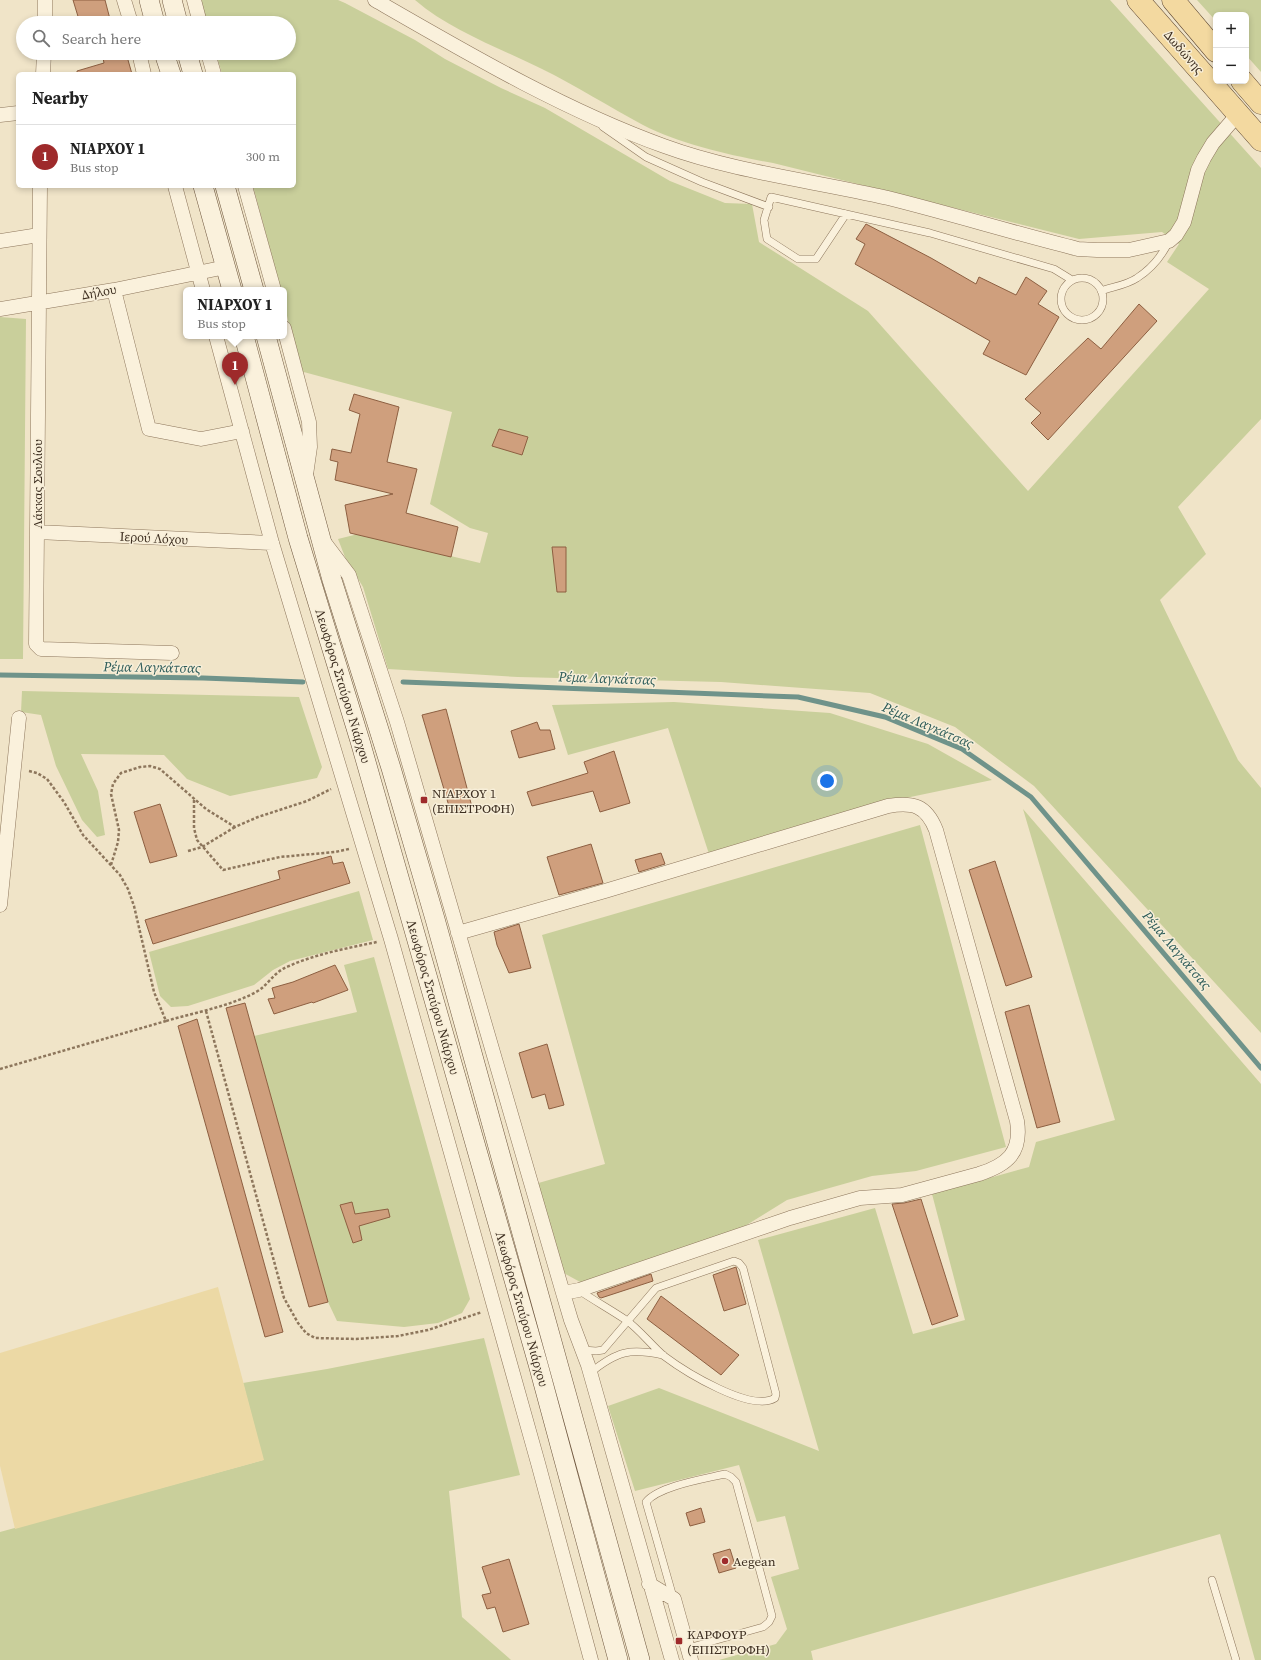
<!DOCTYPE html>
<meta charset="utf-8">
<style>
body{margin:0;font-family:"Source Serif 4",serif;background:#f6f6f6;color:#222}
.controls{position:absolute;right:12px;top:12px;display:grid;overflow:hidden;border-radius:6px;box-shadow:0 2px 6px #0003}
.controls button{width:36px;height:36px;display:grid;place-items:center;padding:0;border:0;border-bottom:1px solid #e0e0e0;background:#fff;color:#222;font:20px sans-serif}
.you{position:absolute;left:827px;top:781px;width:14px;height:14px;margin:-10px;border:3px solid #fff;border-radius:50%;background:#1a73e8;box-shadow:0 0 0 6px #1a73e833}
.badge{display:grid;place-items:center;width:26px;height:26px;border-radius:50%;background:#9e2a2b;color:#fff;font-size:13px;font-weight:700}
.pin{position:absolute;translate:-50% -33px;filter:drop-shadow(0 1px 2px #0008)}
.pin::after{content:'';position:absolute;top:21px;width:14px;height:12px;background:inherit;clip-path:polygon(0 0,100% 0,50% 100%)}
.popup{position:absolute;left:183px;top:287px;width:104px;height:52px;box-sizing:border-box;display:grid;place-content:center;border-radius:6px;background:#fff;filter:drop-shadow(0 1px 3px #0005);font-size:13px;white-space:nowrap;color:#767676}
.popup b{font-size:15px;color:#222}
.popup::after{content:'';position:absolute;left:50%;top:100%;margin-left:-8px;border:8px solid transparent;border-top-color:#fff}
.list{margin:0;padding:0;list-style:none}
h2{display:flex;justify-content:space-between;align-items:center;height:52px;margin:0;padding:0 16px;font-size:17px}
h2 small{font-size:13px;font-weight:400;color:#767676}
.list li{display:grid;grid-template-columns:26px 1fr auto;gap:12px;align-items:center;box-sizing:border-box;height:64px;padding:0 16px;border-top:1px solid #e0e0e0}
.list b{display:block;font-size:15px;white-space:nowrap}
.list p{margin:0;font-size:13px;white-space:nowrap;color:#767676}
.list em{font-size:13px;font-style:normal;color:#767676}
.icon{flex:none;width:22px;height:22px;fill:none;stroke:currentColor;stroke-width:2;stroke-linecap:round;stroke-linejoin:round}
.map{position:relative;flex:none;width:1261px;height:1660px;overflow:hidden}
.search{position:absolute;background:#fff;box-shadow:0 2px 6px #0003;left:16px;top:16px;width:280px;height:44px;display:flex;align-items:center;gap:10px;box-sizing:border-box;padding:0 14px;border-radius:22px;color:#767676;font-size:15px}
.panel{position:absolute;background:#fff;box-shadow:0 2px 6px #0003;left:16px;top:72px;width:280px;height:116px;border-radius:6px}
.map>svg:first-child{display:block}
.green{fill:#c9cf9b}
.sand{fill:#ecd9a5}
.lines{fill:none;stroke-linecap:round;stroke-linejoin:round}
.stream{stroke:#6f938a;stroke-width:5}
.building{fill:#cf9f7d;stroke:#8d5f41}
.lane-casing{stroke:#8d765c;stroke-width:8}
.street-casing{stroke:#8d765c;stroke-width:15}
.secondary-casing{stroke:#6f573f;stroke-width:20}
.primary-casing{stroke:#5b4430;stroke-width:23}
.path{stroke:#8d765c;stroke-width:2.5;stroke-dasharray:3 2;stroke-linecap:butt}
.lane{stroke:#faf1dc;stroke-width:7}
.street{stroke:#faf1dc;stroke-width:14}
.secondary{stroke:#faf1dc;stroke-width:19}
.primary{stroke:#f3d9a0;stroke-width:22}
.poi-dot{fill:#9e2a2b;stroke:#f7eed8;stroke-width:1.5}
.labels{text-anchor:middle;dominant-baseline:central;stroke-width:3;stroke-linejoin:round;paint-order:stroke}
.street-label{font-size:13px;fill:#3d2e20;stroke:#f7eed8}
.poi-label{font-size:13px;fill:#3d2e20;stroke:#f7eed8;text-anchor:start}
.water-label{font-size:14px;font-style:italic;fill:#2f5d5a;stroke:#f7eed8}
</style>
<div class="map">
<svg width="1261" height="1660" viewBox="0 0 1261 1660">
<rect width="100%" height="100%" fill="#f0e4c8"/>
<!-- green -->
<path class="green" d="M200,0H338L345,3L415,40L445,59L501,88L545,108L670,181L725,203L752,204L759,242L868,311L1028,491L1209,289L1167,262L1179,244L1162,232L1079,239L773,163C733,156 679,144 643,125C609,107 577,86 542,69C500,48 451,31 415,0H1110L1261,168V419L1178,507L1206,554L1160,600L1238,760L1261,788V1033L1034,786L955,727L870,693L721,682L518,677L388,669L363,587L345,557L338,539L358,534L480,563L488,533L470,528L430,504L452,412L300,371L284,303V290H281L253,186H294V74H222L216,53H289V23H207Z
M1197,0H1261V72L1246,55V15H1216V21Z
M0,317L26,319L23,659H0Z
M22,691L299,697L322,767L317,778L230,796L187,779L164,755L81,754L98,791L105,835L97,837L82,820L56,766L41,715L21,712Z
M674,702L830,713L928,744L992,780L896,800L709,854L668,728L568,755L552,705Z
M1023,809L1261,1084V1660H1255L1220,1534L811,1651L813,1660H719L776,1644L787,1629L771,1577L799,1569L785,1516L757,1522L739,1465L635,1491L608,1406L659,1388L819,1451L758,1240L875,1208L913,1334L965,1320L932,1194L1029,1167L1036,1142L1115,1120Z
M920,825L1006,1147L916,1171L872,1176L787,1200L745,1226L582,1283L560,1271L535,1184L605,1164L542,935Z
M359,891L373,940L290,961L273,970L254,985L188,1006L171,1007L160,996L149,952Z
M374,957L470,1299L462,1313L438,1323L404,1327L337,1321L328,1302L254,1036L357,1012L344,965Z
M484,1338L520,1475L449,1491L462,1617L511,1660H0V1532L263,1460L243,1383L327,1369Z"/>
<!-- sand -->
<path class="sand" d="M218,1287L264,1460L15,1529L0,1466V1353Z"/>
<g class="lines">
<!-- stream -->
<path class="stream" d="M0,675L203,678L303,682
M403,682L798,697L885,717L962,749L1031,797L1261,1068"/>
</g>
<!-- building -->
<path class="building" d="M73,0H105L111,23H80Z
M102,53H126L132,74H77V71L104,63Z
M866,224L931,258L976,284L979,277L1016,295L1026,277L1047,291L1038,304L1059,317L1026,375L983,354L990,341L855,264L865,244L856,239Z
M1139,304L1157,321L1048,440L1031,423L1041,413L1025,399L1088,338L1101,349Z
M354,394L399,407L387,462L417,469L406,513L458,527L451,557L350,533L345,505L393,494L335,480L338,462L330,460L332,449L351,453L360,414L349,410Z
M499,429L528,437L522,455L492,446Z
M552,547H566V592H557Z
M446,709L472,807L451,813L422,715Z
M537,722L540,730H550L555,749L519,758L511,731Z
M614,751L630,803L600,812L593,791L532,806L527,792L588,773L584,762Z
M160,804L177,856L150,863L134,812Z
M591,844L603,883L559,895L547,857Z
M661,853L665,864L639,872L635,860Z
M331,856L333,864L343,862L350,883L153,944L145,920L280,879L278,871Z
M995,861L1032,977L1006,986L969,870Z
M519,924L531,968L509,973L497,945L494,932Z
M335,965L348,990L313,1003L312,1002L274,1014L268,999L275,998L272,988L293,982Z
M245,1003L328,1302L309,1307L226,1008Z
M1029,1005L1060,1122L1037,1128L1005,1012Z
M197,1019L283,1332L265,1337L178,1026Z
M547,1044L564,1105L549,1109L545,1094L532,1098L519,1053Z
M921,1199L958,1316L932,1325L892,1204L904,1203Z
M352,1202L355,1214L388,1209L390,1217L359,1226L362,1240L353,1243L340,1205Z
M736,1267L746,1304L724,1311L713,1275Z
M651,1274L653,1281L601,1298L599,1297L597,1293Z
M661,1296L739,1355L721,1375L647,1319Z
M701,1508L705,1522L690,1526L686,1513Z
M730,1549L736,1568L719,1573L713,1554Z
M509,1559L529,1624L503,1632L495,1607L487,1609L482,1595L491,1593L482,1567Z"/>
<g class="lines">
<!-- lane casing -->
<g class="lane-casing">
<path id="lane" d="M603,127L646,157L702,182L769,207
M846,214L816,259H798L767,239L764,220L771,197L930,233L1054,269L1072,280
M1061 299a21 21 0 1 1 42 0a21 21 0 1 1-42 0Z
M1101,291C1112,287 1127,285 1137,278C1151,269 1162,256 1169,241
M580,1291C595,1301 611,1310 626,1320C640,1330 651,1345 664,1356C684,1371 751,1413 775,1398L776,1394L743,1268L739,1263L734,1261L656,1288L603,1350L596,1351L583,1350
M590,1373C617,1351 630,1348 663,1355
M1212,1580L1236,1660
M673,1597L646,1502C659,1486 704,1479 725,1474L731,1477L736,1482L772,1616L769,1622L763,1627L688,1648"/>
</g>
<!-- street casing -->
<g class="street-casing">
<path id="street" d="M124,0L131,23
M194,0L200,23
M375,0C467,53 564,110 664,146C735,172 815,181 888,198C952,214 1014,233 1078,249L1097,250H1129L1169,241L1176,235L1184,222L1198,170L1204,158L1213,143L1238,114
M45,23V0
M139,53L144,74
M208,53L214,74
M43,74L44,53
M0,115L18,113
M40,186L36,644L41,649L172,653
M175,186L203,290
M245,186L274,290
M0,241L39,235
M114,290L149,429L201,439L242,431
M0,309L114,290L226,267
M284,328L309,422L310,447L306,475
M216,336L272,543L391,939L538,1463L591,1660
M37,532L272,543
M324,542L349,575L397,722L563,1293L571,1320L588,1365L672,1660
M0,905L19,718
M458,933L605,891L888,806C913,802 926,805 936,830L1017,1121C1022,1153 1007,1165 979,1174L902,1195L860,1198L790,1218L579,1290L563,1293
M649,1584L674,1599L691,1660"/>
</g>
<!-- secondary casing -->
<g class="secondary-casing">
<path id="secondary" d="M149,0L155,23
M172,0L178,23
M164,53L171,74
M187,53L193,74
M203,186L232,290
M225,186L254,290
M244,336L298,538L360,741L538,1364L618,1660
M266,336L332,580L391,768L435,919L640,1660"/>
</g>
<!-- primary casing -->
<g class="primary-casing">
<path id="primary" d="M1138,0L1261,140
M1173,0L1216,51
M1242,81L1261,103"/>
</g>
<!-- path -->
<path class="path" d="M29,771L37,773L47,779L64,802L83,835L120,875L128,889L134,906L154,992L166,1021C196,1012 228,1007 256,992C269,985 273,972 289,966C316,954 348,948 377,942
M194,800V828L197,840L223,870L280,857L335,852L349,849
M188,851L202,847L235,827
M111,865L118,842L119,830L111,794L113,784L121,773L140,767L150,766L160,769L206,809L235,827L258,817L307,801L331,789
M206,1011L284,1298L298,1323L306,1333L315,1338L356,1339L398,1336L428,1330L482,1312
M0,1069L166,1021"/>
<!-- lane -->
<use href="#lane" class="lane"/>
<!-- street -->
<use href="#street" class="street"/>
<!-- secondary -->
<use href="#secondary" class="secondary"/>
<!-- primary -->
<use href="#primary" class="primary"/>
</g>
<!-- markers -->
<g class="poi-dot">
<rect x="420" y="796" width="8" height="8" rx="2"/>
<circle cx="725" cy="1561" r="4"/>
<rect x="675" y="1637" width="8" height="8" rx="2"/>
</g>
<g class="labels">
<!-- street labels -->
<g class="street-label">
<text transform="translate(1184 52) rotate(49)">Δωδώνης</text>
<text transform="translate(99 292) rotate(-10)">Δήλου</text>
<text transform="translate(37 484) rotate(-90)">Λάκκας Σουλίου</text>
<text transform="translate(154 538) rotate(3)">Ιερού Λόχου</text>
<text transform="translate(343 686) rotate(73)">Λεωφόρος Σταύρου Νιάρχου</text>
<text transform="translate(433 997) rotate(74)">Λεωφόρος Σταύρου Νιάρχου</text>
<text transform="translate(522 1309) rotate(74)">Λεωφόρος Σταύρου Νιάρχου</text>
</g>
<!-- poi labels -->
<g class="poi-label">
<text x="432" y="793">ΝΙΑΡΧΟΥ 1<tspan x="432" dy="15">(ΕΠΙΣΤΡΟΦΗ)</tspan></text>
<text x="733" y="1561">Aegean</text>
<text x="687" y="1634">ΚΑΡΦΟΥΡ<tspan x="687" dy="15">(ΕΠΙΣΤΡΟΦΗ)</tspan></text>
</g>
<!-- water labels -->
<g class="water-label">
<text transform="translate(152 667) rotate(1)">Ρέμα Λαγκάτσας</text>
<text transform="translate(607 678) rotate(2)">Ρέμα Λαγκάτσας</text>
<text transform="translate(928 725) rotate(23)">Ρέμα Λαγκάτσας</text>
<text transform="translate(1177 950) rotate(50)">Ρέμα Λαγκάτσας</text>
</g>
</g>
</svg>
<div class="controls">
<button>+</button>
<button>−</button>
</div>
<div class="you"></div>
<div class="pin badge" style="left:235px;top:385px">1</div>
<div class="popup"><b>ΝΙΑΡΧΟΥ 1</b>Bus stop</div>
<div class="search"><svg class="icon" aria-label="search" viewBox="0 0 24 24"><circle cx="10" cy="10" r="6"/><path d="M15 15l6 6"/></svg>Search here</div>
<section class="panel">
<h2>Nearby<small></small></h2>
<ul class="list">
<li><span class="badge">1</span><div><b>ΝΙΑΡΧΟΥ 1</b><p>Bus stop</p></div><em>300 m</em></li>
</ul>
</section>
</div>
